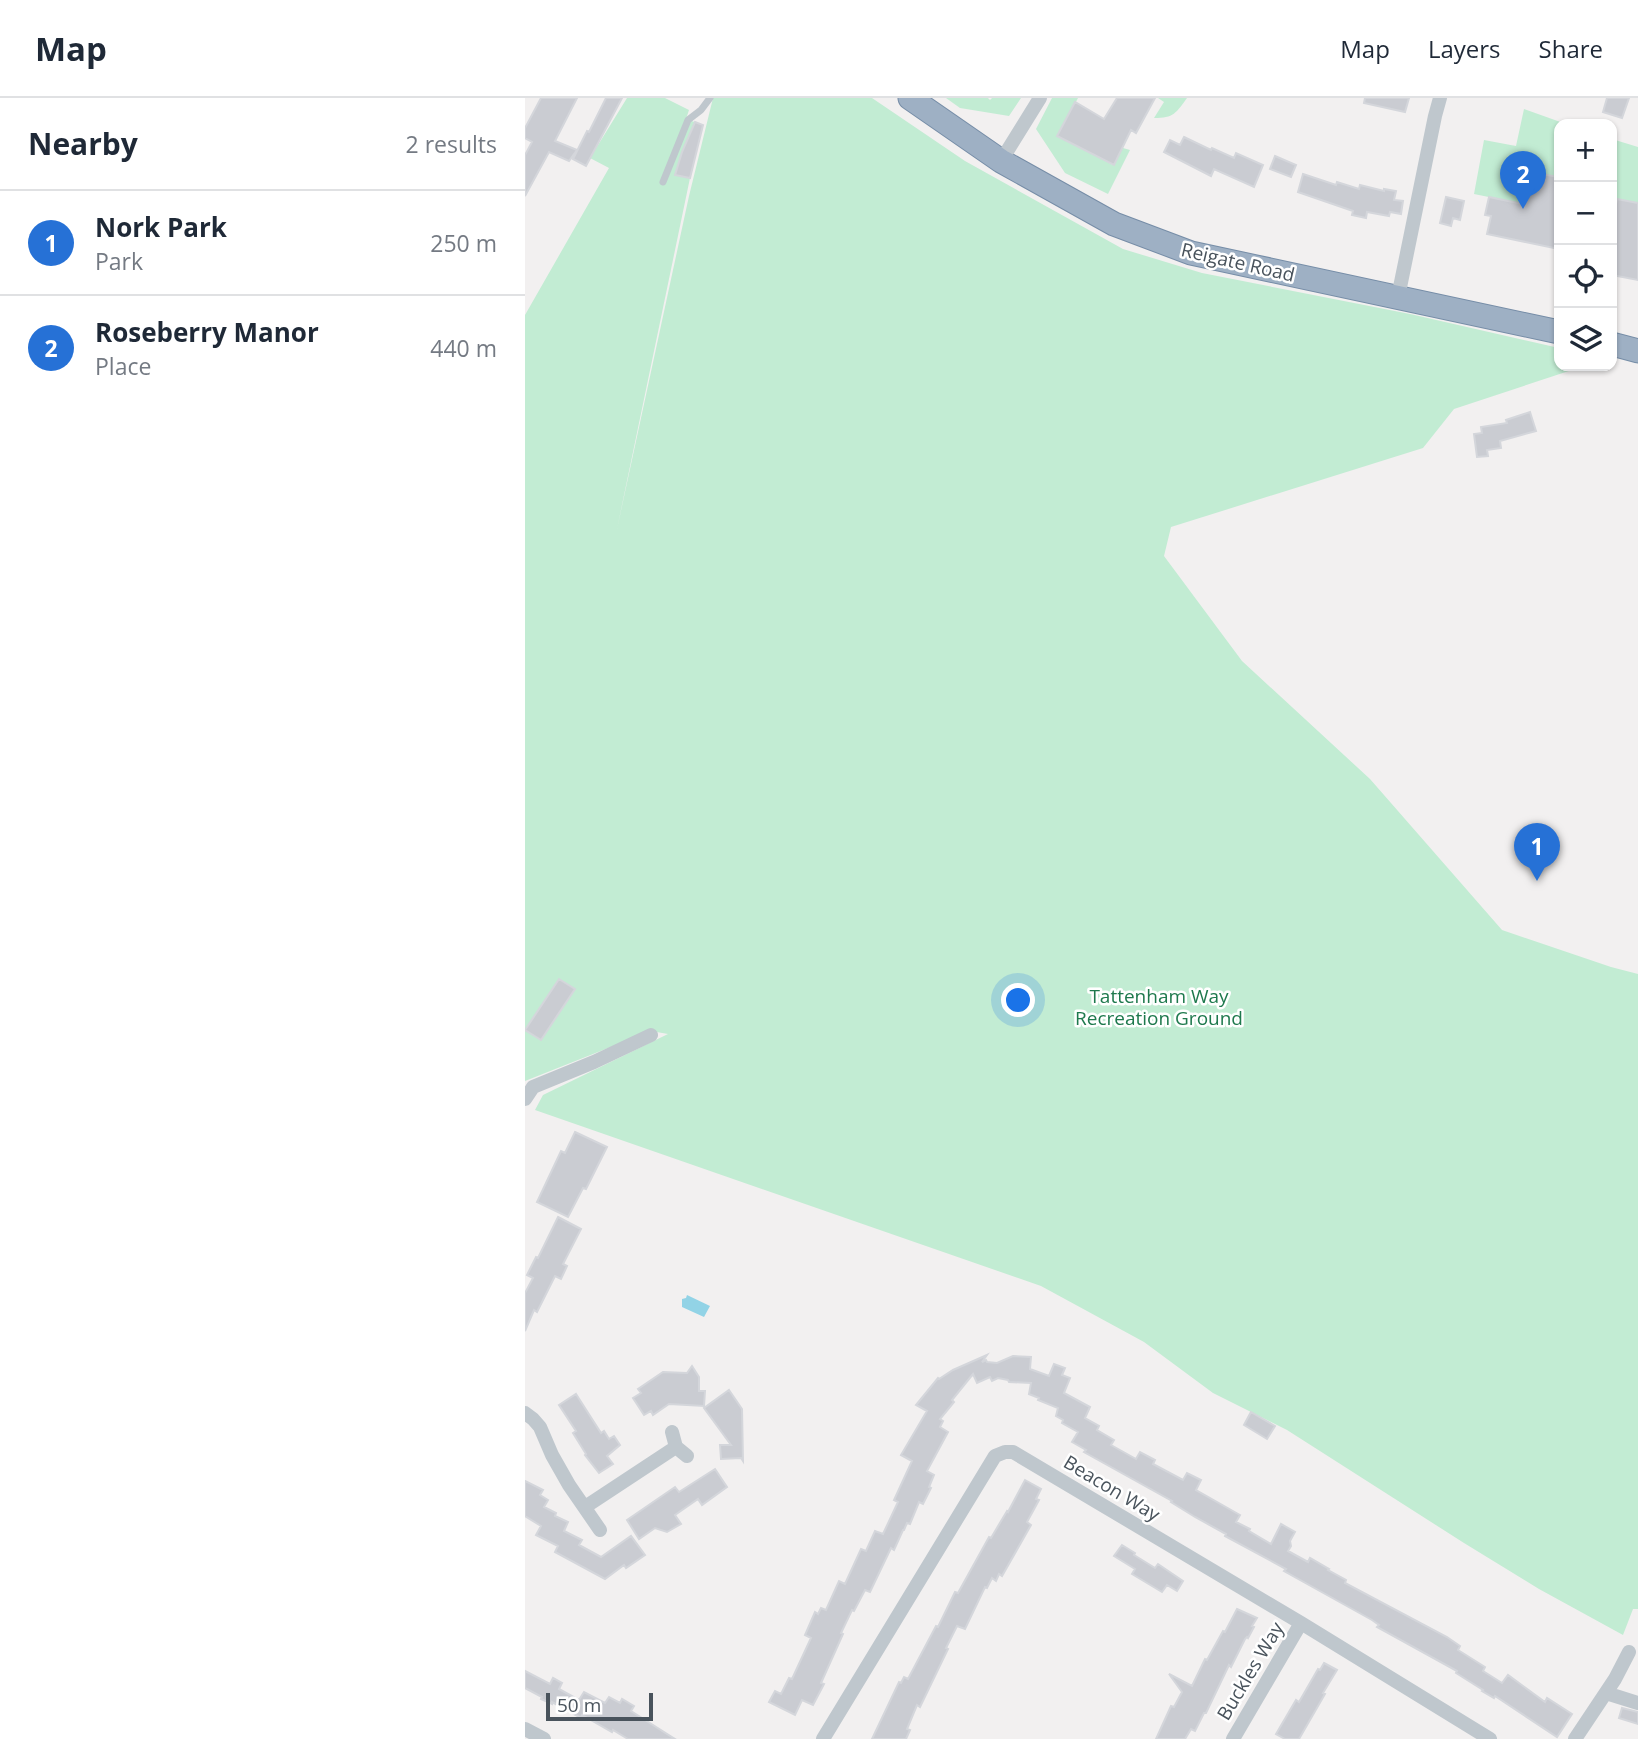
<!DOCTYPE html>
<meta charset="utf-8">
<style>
body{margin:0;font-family:"Open Sans",sans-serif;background:#f6f6f7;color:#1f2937}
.controls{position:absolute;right:21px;top:21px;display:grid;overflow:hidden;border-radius:14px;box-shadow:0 2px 5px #0004}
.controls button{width:63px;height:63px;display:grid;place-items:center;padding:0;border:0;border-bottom:2px solid #e0e1e3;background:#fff;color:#1f2937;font:35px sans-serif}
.scale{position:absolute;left:21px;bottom:18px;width:107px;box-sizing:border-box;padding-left:7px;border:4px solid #49535c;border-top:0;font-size:19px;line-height:24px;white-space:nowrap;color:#49535c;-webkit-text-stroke:5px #fff;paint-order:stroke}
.you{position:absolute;left:494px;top:903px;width:24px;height:24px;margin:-18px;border:5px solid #fff;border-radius:50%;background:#1a73e8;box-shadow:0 0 0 10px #1a73e833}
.badge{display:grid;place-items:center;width:46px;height:46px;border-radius:50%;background:#2671d6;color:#fff;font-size:23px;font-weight:700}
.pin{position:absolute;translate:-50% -58px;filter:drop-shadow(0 2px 4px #0008)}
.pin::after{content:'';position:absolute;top:37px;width:24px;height:21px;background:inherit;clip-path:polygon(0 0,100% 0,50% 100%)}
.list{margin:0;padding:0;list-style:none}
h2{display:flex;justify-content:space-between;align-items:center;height:91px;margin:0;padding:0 28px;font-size:30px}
h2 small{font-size:23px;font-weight:400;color:#747a83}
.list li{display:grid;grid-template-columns:46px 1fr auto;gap:21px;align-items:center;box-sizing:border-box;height:105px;padding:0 28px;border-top:2px solid #e0e1e3}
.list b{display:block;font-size:26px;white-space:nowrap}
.list p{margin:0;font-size:23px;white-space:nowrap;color:#747a83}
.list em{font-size:23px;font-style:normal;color:#747a83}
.icon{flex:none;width:38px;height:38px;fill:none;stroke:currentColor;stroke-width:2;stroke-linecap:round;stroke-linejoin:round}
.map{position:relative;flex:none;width:1113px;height:1641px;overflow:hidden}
header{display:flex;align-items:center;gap:42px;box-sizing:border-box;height:98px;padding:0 35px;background:#fff;border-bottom:2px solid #e0e1e3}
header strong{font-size:33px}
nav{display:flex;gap:38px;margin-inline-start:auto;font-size:24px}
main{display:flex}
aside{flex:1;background:#fff}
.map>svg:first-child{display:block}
.green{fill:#c2ecd3}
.water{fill:#92d3e6}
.building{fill:#caccd2;stroke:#d4d6db;stroke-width:2}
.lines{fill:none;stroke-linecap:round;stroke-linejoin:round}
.trunk-casing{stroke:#768da7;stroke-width:25}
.service{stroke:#bfc7cd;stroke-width:7}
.minor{stroke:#bfc7cd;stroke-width:14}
.trunk{stroke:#9eb0c4;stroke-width:23}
.labels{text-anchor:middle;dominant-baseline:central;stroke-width:5;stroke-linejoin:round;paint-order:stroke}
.street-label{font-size:19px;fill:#49535c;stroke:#fff}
.park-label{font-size:19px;fill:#1e794d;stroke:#fff}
</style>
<header>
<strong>Map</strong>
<nav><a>Map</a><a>Layers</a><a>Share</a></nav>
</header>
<main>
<aside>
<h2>Nearby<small>2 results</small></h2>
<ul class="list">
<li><span class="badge">1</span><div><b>Nork Park</b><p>Park</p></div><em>250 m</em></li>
<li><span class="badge">2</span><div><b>Roseberry Manor</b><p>Place</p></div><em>440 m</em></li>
</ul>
</aside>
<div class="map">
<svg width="1113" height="1641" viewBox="0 0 1113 1641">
<rect width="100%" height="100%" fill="#f2f0f0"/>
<!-- green -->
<path class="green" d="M102,0H140L164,12L161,21L178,27L165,80L92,431L164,98L188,0H347L440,63L598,151L677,175L885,216L1034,250V268H1059L929,311L898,350L646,429L639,458L717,563L845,681L977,832L1086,869L1113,876V1511H1108L1098,1537L1014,1491L939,1445L762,1332L688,1295L619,1244L516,1188L10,1012L18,997L143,936L126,933L0,983V217L84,70L65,60Z
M421,0H463L465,2L467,0H496L484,18L435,10Z
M527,0H553L533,38L588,67L598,50L605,52L583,96L540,75L511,31Z
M633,0H662C651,15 649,20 629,20L639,4Z
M999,11L1041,26H1034V79L1004,74L998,106L949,96L959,42L991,48Z
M1087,41L1113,49V105L1092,101L1089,114L1087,113Z"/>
<!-- water -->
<path class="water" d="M162,1197L185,1208L179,1219L157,1209V1201L161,1200Z"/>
<!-- building -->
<path class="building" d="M16,0H52L30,43L52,52L44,63L24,54L0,98V57L7,44L0,40V30Z
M81,0H97L61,68L48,61L62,33L64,34Z
M592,0H630L611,35L606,32L589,67L532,38L550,4L579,21Z
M840,0H884L880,14L839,5Z
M1082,0H1104L1097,20L1078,14Z
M170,24L178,27L165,80L150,77L157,54Z
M659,39L686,52L687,50L709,60L711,55L738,67L729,89L689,71L686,78L639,54L645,42L655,47Z
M750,58L771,67L766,79L745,71Z
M1004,74L1034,79V151L962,136L966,118L960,117L964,99L998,106Z
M778,76L811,87L812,84L834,91L835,87L859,93V91L871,93L869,102L878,103L876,116L865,114L864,118L842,114L841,120L827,117L828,113L773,94Z
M921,99L939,103L935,122L928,120L926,128L915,125Z
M1092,101L1113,105V182L1087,177L1090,161H1087V126Z
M1005,314L1011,333L975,343L976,350L962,352L963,358L952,359L949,336L957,335L956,329L982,325L981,322Z
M34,881L50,891L16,942L0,932Z
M50,1034L82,1049L61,1091L58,1090L43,1119L12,1104L36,1053L40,1055Z
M33,1119L56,1131L38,1166L42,1168L36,1181L30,1178L12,1214L9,1212L0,1233V1195L8,1180L2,1177L11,1159L13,1160Z
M462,1257L457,1264L461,1262L462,1264L472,1265L488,1258L506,1259L505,1271L524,1278L529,1266L540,1270L537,1277L545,1280L539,1295L565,1309L560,1320L574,1328L572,1332L589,1342L586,1347L611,1361L615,1354L630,1362L628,1366L658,1382L662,1375L676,1382L671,1392L715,1417L711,1424L725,1431L724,1433L746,1446L756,1426L770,1434L765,1443L766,1448L763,1453L783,1464L785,1460L804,1471L803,1472L821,1482L820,1485L922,1539L935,1548L933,1552L960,1569L958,1573L977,1585L983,1577L1020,1604L1022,1600L1047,1616L1032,1639L970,1598L969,1600L957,1593L958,1592L931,1575L932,1573L852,1529L854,1527L847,1522L759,1473L761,1471L700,1438L701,1436L670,1419L646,1404L647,1403L559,1354L561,1352L547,1344L553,1334L537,1325L538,1322L531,1318L533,1310L513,1302L514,1300L504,1296L506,1285L484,1284L483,1282L473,1280L467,1283L465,1279L452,1285L448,1276L427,1302L429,1304L415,1321L418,1323L415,1329L423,1334L402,1373L409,1377L404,1389L406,1390L398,1406L394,1404L385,1426L382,1425L379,1432H378L369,1452L366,1450L345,1494L340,1492L329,1513L327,1512L316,1535L318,1536L296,1585L299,1586L288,1607L277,1602L270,1617L244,1604L250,1593L256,1596L264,1580L267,1581L286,1540L280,1537L290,1514L293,1516L296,1510L301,1512L314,1483L320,1486L336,1451L341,1453L350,1433L358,1436L373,1404L369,1402L387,1363L376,1357L402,1313L391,1307L413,1280L414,1281L428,1272Z
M167,1268L174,1279V1293H180L179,1308L144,1306L128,1317L126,1313L119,1317L108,1300L116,1295L113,1291L138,1274L162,1275Z
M204,1292L217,1311L218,1363L216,1360L196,1361L195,1347H206L179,1310Z
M51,1296L76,1335L79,1333L84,1341L89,1338L95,1347L82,1358L88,1366L74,1375L60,1357L61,1356L48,1335L51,1333L34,1307Z
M726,1314L750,1328L742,1341L719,1327Z
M190,1371L202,1389L177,1407L173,1401L150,1417L156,1426L142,1434L130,1430L114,1441L102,1422L150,1389L154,1394Z
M500,1382L516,1391L511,1401L514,1402L502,1424L506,1427L477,1478L474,1476L471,1483L467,1480L462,1490L460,1489L440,1531L432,1528L421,1550L423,1551L395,1609L392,1607L382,1631L385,1632L381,1641H347L374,1584L376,1585L379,1579L383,1581L411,1528L413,1529L430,1494L433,1495L464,1439L466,1440L482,1413L483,1414Z
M0,1383L18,1392L15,1397L23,1402L19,1409L31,1415L30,1418L43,1424L39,1433L57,1442L54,1447L76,1459L106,1438L120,1457L101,1470L99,1467L80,1481L30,1454L33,1448L11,1437L16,1428L0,1418Z
M597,1447L610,1455L609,1457L630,1470L633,1466L658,1483L652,1493L642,1487L637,1494L607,1476L610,1471L589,1458Z
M712,1511L732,1520L727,1528L729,1529L723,1540L722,1539L720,1541L706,1569L704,1567L681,1615H679L670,1633L666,1631L660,1641H631L646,1608L649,1609L657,1594L644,1576L667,1588L680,1561L682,1562L698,1533L700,1534Z
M799,1565L812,1572L798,1595L800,1596L774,1641H760L751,1636L771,1602L774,1604L793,1571L795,1572Z
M0,1573L25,1586L28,1580L37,1585L34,1591L54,1602L59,1594L80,1605L84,1599L95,1605L97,1601L109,1608L106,1613L150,1641H103L88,1632L87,1634L57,1617L56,1620L27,1604V1606L16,1601L17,1599L0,1590Z
M1097,1610L1113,1614V1626L1094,1620Z"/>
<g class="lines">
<!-- trunk casing -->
<g class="trunk-casing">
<path id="trunk" d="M385,0L476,63L589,126L666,155L1034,234
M1087,246L1113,253"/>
</g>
<!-- service -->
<path class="service" d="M138,84L163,22L176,12L185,0"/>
<!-- minor -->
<path class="minor" d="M476,63L515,0
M873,199L910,18L915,0
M0,1001L8,989L69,964L126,937
M0,1315L8,1321L15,1329L27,1357L44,1387L75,1432
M147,1334L151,1349L162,1358
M60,1409L151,1349
M1081,1595L1113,1605
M0,1631L19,1641
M298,1641L470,1358L480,1354H488L776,1525L965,1641
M708,1641L776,1525
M1050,1641L1090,1581L1104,1554"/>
<!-- trunk -->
<use href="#trunk" class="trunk"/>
</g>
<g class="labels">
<!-- street labels -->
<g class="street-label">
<text transform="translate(713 164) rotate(13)">Reigate Road</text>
<text transform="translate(587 1390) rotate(31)">Beacon Way</text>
<text transform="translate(725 1573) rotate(-59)">Buckles Way</text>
</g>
<!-- park labels -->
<g class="park-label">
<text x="634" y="898">Tattenham Way<tspan x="634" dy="22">Recreation Ground</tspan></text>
</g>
</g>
</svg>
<div class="controls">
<button>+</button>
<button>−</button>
<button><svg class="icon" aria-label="locate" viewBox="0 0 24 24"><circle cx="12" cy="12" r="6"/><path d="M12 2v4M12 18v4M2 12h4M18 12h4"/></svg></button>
<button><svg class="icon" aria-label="layers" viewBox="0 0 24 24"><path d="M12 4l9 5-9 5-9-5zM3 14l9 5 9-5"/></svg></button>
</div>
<div class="scale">50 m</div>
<div class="you"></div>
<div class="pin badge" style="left:1012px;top:783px">1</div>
<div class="pin badge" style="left:998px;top:111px">2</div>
</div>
</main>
